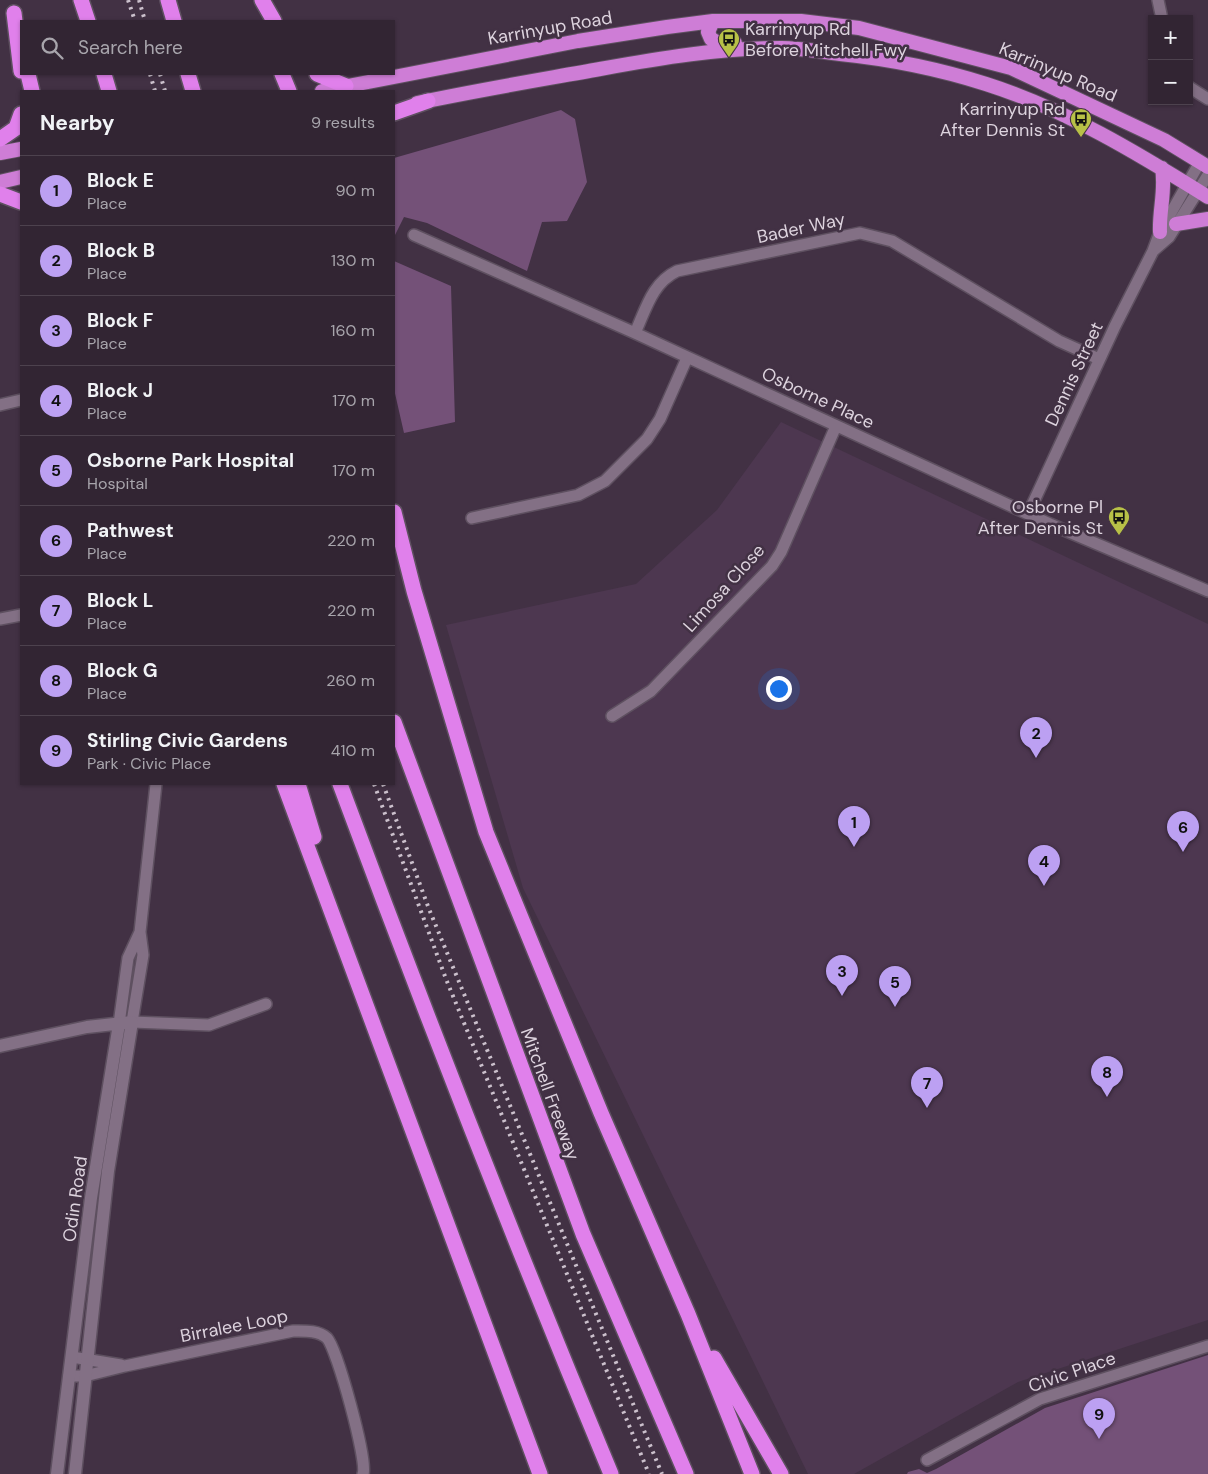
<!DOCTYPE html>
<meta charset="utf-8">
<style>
body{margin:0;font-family:"DM Sans",sans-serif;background:#3d313f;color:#f1f3f6}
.controls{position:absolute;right:15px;top:15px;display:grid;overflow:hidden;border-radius:0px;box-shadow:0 1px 4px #0004}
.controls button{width:45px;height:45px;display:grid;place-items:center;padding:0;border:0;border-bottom:1px solid #4d424e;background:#322533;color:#f1f3f6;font:25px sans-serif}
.you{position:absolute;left:778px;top:688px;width:18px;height:18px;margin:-12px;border:4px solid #fff;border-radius:50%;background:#1a73e8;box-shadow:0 0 0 8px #1a73e833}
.badge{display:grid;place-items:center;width:32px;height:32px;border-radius:50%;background:#bca0f2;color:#111;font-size:16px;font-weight:700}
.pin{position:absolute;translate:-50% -41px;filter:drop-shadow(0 1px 2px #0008)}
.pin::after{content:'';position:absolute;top:26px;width:18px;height:15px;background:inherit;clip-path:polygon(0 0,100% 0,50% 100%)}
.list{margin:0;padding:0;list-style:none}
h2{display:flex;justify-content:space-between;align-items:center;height:65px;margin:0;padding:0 20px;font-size:21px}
h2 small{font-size:16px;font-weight:400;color:#a8a5ac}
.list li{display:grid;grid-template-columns:32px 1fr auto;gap:15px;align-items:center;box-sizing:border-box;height:70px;padding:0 20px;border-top:1px solid #4d424e}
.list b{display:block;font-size:19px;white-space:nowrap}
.list p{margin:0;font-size:16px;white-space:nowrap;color:#a8a5ac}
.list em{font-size:16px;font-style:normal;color:#a8a5ac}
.icon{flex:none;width:28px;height:28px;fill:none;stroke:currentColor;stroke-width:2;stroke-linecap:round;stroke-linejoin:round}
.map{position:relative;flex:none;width:1208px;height:1474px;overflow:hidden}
.search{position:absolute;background:#322533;box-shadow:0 1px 4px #0004;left:20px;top:20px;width:375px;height:55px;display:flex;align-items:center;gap:12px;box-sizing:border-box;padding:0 18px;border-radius:0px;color:#a8a5ac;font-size:19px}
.panel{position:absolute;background:#322533;box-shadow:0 1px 4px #0004;left:20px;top:90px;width:375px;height:695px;border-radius:0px}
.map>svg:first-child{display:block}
.built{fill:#4d3750}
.green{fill:#745178}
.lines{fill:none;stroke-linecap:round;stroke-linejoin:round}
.minor-casing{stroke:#5e5060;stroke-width:14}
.tertiary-casing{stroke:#5e5060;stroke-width:15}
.trunk-casing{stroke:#5e5060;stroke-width:16}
.motorway-casing{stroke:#5e5060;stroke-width:18}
.minor{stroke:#837085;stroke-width:11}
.tertiary{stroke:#837085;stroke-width:12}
.trunk{stroke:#ce7dd6;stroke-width:14}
.motorway{stroke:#e080eb;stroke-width:15}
.rail{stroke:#cbc0cc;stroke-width:4;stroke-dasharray:2.5 5;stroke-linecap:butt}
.labels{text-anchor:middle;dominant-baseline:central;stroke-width:5;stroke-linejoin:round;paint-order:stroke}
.street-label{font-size:18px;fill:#ddd3de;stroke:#423144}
.poi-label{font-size:18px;fill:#ddd3de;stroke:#423144;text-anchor:end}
</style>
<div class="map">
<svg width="1208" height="1474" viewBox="0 0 1208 1474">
<rect width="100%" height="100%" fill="#423144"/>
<!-- built -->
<path class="built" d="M781,422L1208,624V1320L1018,1382L854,1474H808L523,888L446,625L636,584L717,510Z"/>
<!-- green -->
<path class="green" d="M561,110L575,119L587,182L567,221L542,222L527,271L427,223L404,217L394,237V158Z
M394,261L451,286L455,422L404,433L394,389Z
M1208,1355V1474H907L908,1472L919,1469L927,1473L936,1469L1045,1408Z"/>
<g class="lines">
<!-- minor casing -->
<g class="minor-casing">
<path id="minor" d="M1158,0L1162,19
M1189,87L1208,99
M414,235L635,333L1050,524L1208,591
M1154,250L1169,237L1208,175
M635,333C646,309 652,283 677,271L860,233L892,241L1059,341L1099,359
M0,405L21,400
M1028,514L1115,326L1153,251L1160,232L1200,162
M472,518L578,495L605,481L647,439L660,419L687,358
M0,619L21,615
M612,716L651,691L772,566L781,552L836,426
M156,784L140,932L143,955L132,1022L209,1025L266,1004
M119,1024L128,958L140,932
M72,1357L121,1365
M69,1376H85L125,1366L293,1331C304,1331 318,1330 327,1338C337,1349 368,1461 363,1474
M927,1460L1040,1399L1208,1346"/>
</g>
<!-- tertiary casing -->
<g class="tertiary-casing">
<path id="tertiary" d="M0,1046L87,1027L132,1022L108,1171L75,1474
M57,1474L91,1198L119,1024"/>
</g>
<!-- trunk casing -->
<g class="trunk-casing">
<path id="trunk" d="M713,21L708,32L711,39L717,42L735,43
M322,91L578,41L667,27L713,21H801L859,28L1011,68L1164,140L1208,167
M417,103C478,90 539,80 600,69C660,58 721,48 782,48C801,48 821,52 840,54C889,59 939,69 986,84C1065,109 1139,154 1208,197
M0,153L21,149
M0,182L21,177
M1176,224L1208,219
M1160,232C1159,210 1166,190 1162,168"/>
</g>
<!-- motorway casing -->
<g class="motorway-casing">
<path id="motorway" d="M81,0L88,21
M168,0L174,21
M262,0L274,21
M14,13L21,71
M28,74L32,91
M104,74L109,91
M188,74L193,91
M282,74L289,91
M317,74L346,86
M394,113L428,101
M0,139L16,128L21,114
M0,194L21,202
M394,512L414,591L486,832L601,1113L688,1314L752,1474
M394,722L583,1234L686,1474
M284,784L540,1474
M298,784L314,837
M340,784C426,1016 516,1246 611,1474
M714,1358L781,1474"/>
</g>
<!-- minor -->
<use href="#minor" class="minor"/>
<!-- tertiary -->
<use href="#tertiary" class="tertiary"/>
<!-- trunk -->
<use href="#trunk" class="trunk"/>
<!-- motorway -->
<use href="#motorway" class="motorway"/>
<!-- rail -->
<path class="rail" d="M128,0L135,21
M139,0L145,21
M150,74L155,91
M160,74L165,91
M374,784L446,979L649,1474
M383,784L429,909L662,1474"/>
</g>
<!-- icons -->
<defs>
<g id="bus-pin" transform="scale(1.125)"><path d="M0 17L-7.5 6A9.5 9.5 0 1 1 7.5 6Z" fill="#b8c147" stroke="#423144"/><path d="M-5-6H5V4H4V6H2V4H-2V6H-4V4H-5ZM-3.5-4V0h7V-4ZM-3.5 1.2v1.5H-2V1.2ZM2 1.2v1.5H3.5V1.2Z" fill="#111"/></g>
</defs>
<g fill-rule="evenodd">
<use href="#bus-pin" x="729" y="39"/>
<use href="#bus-pin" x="1081" y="119"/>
<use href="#bus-pin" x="1119" y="517"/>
</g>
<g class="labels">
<!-- street labels -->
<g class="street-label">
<text transform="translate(550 28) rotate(-10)">Karrinyup Road</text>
<text transform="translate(1058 72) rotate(23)">Karrinyup Road</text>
<text transform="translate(801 228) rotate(-12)">Bader Way</text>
<text transform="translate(1074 374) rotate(-65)">Dennis Street</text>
<text transform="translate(818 398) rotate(25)">Osborne Place</text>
<text transform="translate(724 588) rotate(-48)">Limosa Close</text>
<text transform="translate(550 1094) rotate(70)">Mitchell Freeway</text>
<text transform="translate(75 1199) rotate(-82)">Odin Road</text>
<text transform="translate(234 1326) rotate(-11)">Birralee Loop</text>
<text transform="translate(1072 1372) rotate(-19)">Civic Place</text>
</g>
<!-- poi labels -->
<g class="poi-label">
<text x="745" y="29" text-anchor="start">Karrinyup Rd<tspan x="745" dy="21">Before Mitchell Fwy</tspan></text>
<text x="1065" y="109">Karrinyup Rd<tspan x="1065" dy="21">After Dennis St</tspan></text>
<text x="1103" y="507">Osborne Pl<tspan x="1103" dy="21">After Dennis St</tspan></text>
</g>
</g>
</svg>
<div class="controls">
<button>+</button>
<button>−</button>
</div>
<div class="you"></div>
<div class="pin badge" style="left:854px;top:847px">1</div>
<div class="pin badge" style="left:1036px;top:758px">2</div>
<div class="pin badge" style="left:842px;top:996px">3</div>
<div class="pin badge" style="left:1044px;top:886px">4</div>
<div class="pin badge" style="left:895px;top:1007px">5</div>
<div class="pin badge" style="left:1183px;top:852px">6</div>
<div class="pin badge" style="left:927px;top:1108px">7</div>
<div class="pin badge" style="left:1107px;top:1097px">8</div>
<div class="pin badge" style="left:1099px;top:1439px">9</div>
<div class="search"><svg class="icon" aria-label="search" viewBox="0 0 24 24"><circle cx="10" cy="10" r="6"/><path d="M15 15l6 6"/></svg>Search here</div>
<section class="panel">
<h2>Nearby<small>9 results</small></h2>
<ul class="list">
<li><span class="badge">1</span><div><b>Block E</b><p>Place</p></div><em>90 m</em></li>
<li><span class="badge">2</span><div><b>Block B</b><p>Place</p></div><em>130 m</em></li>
<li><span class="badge">3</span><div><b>Block F</b><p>Place</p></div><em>160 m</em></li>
<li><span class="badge">4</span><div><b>Block J</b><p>Place</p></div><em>170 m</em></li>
<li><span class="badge">5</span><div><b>Osborne Park Hospital</b><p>Hospital</p></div><em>170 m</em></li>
<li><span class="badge">6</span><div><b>Pathwest</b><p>Place</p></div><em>220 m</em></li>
<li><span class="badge">7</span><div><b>Block L</b><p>Place</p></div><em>220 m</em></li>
<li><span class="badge">8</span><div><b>Block G</b><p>Place</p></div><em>260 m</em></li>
<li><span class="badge">9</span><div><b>Stirling Civic Gardens</b><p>Park · Civic Place</p></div><em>410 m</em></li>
</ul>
</section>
</div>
